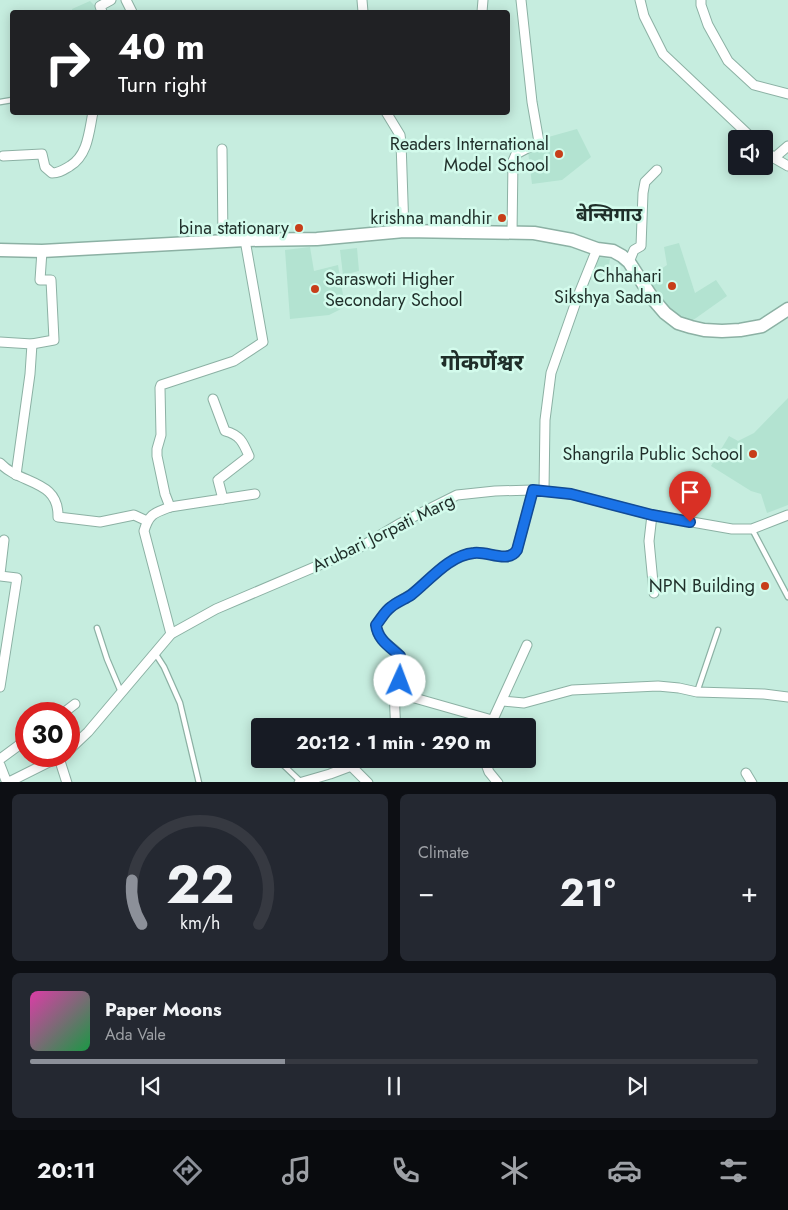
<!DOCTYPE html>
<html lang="en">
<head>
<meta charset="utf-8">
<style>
  :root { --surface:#171b24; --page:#242831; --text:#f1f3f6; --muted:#9ea1a6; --line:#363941; --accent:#8c9099 }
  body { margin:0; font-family:Jost,"Noto Sans Devanagari",sans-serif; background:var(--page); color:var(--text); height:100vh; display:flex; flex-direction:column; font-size:19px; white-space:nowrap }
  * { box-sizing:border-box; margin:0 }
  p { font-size:16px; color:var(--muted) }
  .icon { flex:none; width:28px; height:28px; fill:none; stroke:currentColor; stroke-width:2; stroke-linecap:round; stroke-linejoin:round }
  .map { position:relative; height:782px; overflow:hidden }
  .drawer { display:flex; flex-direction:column; gap:12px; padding:12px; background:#0d0f14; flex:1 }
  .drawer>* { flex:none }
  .top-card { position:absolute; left:10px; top:10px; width:500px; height:105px; border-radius:5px; box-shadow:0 2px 12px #0003; background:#202124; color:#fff; overflow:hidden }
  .buttons { position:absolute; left:728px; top:130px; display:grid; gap:10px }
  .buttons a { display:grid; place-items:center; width:45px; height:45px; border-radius:5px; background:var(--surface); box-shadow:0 2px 12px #0003; font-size:25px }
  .speed { position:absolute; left:15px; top:702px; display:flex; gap:10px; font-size:25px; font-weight:700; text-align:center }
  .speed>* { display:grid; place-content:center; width:65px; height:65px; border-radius:50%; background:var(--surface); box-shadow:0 2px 12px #0003; line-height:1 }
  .speed .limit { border:8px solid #d22; background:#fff; color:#111 }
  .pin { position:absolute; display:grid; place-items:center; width:42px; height:42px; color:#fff; margin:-51px -21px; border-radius:50% 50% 50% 0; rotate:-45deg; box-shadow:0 0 5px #0007 }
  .pin .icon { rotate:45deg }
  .me { position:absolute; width:55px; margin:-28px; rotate:2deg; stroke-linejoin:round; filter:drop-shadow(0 0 4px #0008) }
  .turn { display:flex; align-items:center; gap:18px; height:105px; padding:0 25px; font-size:22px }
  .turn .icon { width:65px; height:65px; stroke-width:2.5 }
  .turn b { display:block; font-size:35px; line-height:42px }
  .big { font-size:38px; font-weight:700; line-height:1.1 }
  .drawer .card { flex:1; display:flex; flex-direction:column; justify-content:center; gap:8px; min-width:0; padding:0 18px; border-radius:8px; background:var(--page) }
  .drawer .dial { align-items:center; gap:0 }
  .dial svg { height:130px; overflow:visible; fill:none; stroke:var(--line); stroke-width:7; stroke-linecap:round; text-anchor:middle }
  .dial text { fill:var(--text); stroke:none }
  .song { display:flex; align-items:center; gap:15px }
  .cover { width:60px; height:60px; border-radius:8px; background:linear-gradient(135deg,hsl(320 70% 55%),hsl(140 70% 35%)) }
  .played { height:5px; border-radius:2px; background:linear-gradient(90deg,var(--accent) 35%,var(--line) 35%) }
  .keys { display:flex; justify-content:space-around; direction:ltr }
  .heat { display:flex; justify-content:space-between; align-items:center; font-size:28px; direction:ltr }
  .drawer .tiles { flex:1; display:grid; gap:12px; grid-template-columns:1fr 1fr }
  .card:last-child { grid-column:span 2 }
  .trip { position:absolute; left:251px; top:718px; width:285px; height:50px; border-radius:5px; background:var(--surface); box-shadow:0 2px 12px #0003; font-weight:700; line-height:50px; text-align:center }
  .tabs { display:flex; height:80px; justify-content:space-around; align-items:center; background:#090b0e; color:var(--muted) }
  .tabs .icon { width:35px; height:35px }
  .tabs .current { color:var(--accent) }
  .tabs b { font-size:22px; color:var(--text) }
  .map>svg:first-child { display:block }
  .built { fill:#b3e3d1 }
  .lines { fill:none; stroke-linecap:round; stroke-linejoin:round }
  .service-casing { stroke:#8cb1a4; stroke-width:7 }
  .minor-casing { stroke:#8cb1a4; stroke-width:11 }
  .secondary-casing { stroke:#8cb1a4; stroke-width:15 }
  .service { stroke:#fff; stroke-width:4.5 }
  .minor { stroke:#fff; stroke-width:9 }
  .secondary { stroke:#fff; stroke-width:12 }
  .route-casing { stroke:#114b97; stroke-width:12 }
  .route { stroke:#1a73e8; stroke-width:9 }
  .poi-dot { fill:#c73e19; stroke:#d3fbec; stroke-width:2 }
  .labels { text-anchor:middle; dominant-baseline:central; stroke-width:5; stroke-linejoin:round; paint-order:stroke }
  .poi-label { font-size:18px; fill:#1f2e29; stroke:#d3fbec; text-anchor:end }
  .street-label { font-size:18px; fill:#1f2e29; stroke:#d3fbec }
  .neighbourhood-label { font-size:19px; font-weight:bold; fill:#1f2e29; stroke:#d3fbec }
  .district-label { font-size:22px; font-weight:bold; fill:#1f2e29; stroke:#d3fbec }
</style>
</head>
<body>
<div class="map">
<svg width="788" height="783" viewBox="0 0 788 783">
  <rect width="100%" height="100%" fill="#c6eddf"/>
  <!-- built -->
  <g class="built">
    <polygon points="90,1 101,12 73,12 72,9"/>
    <polygon points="577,129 591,157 562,180 532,184 527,143"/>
    <polygon points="679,243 695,293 716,280 727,296 689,323 673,317 646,279 667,265 664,247"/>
    <polygon points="310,247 314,271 338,265 345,307 329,315 290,319 285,250"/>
    <polygon points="357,248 359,271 343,275 340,250"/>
    <polygon points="598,257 610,259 607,275 595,274"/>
    <polygon points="788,398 788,505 767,513 761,494 751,491 711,466 729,436 738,441 754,433"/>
  </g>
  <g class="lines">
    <!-- service casing -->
    <g class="service-casing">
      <g id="service">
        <polyline points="0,102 12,100"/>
        <polyline points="752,529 788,597"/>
        <polyline points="97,628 107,659 121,692"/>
        <polyline points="155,653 164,667 180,703 199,783"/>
        <polyline points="697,692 718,630"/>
        <polyline points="277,759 300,781"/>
      </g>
    </g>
    <!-- minor casing -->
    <g class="minor-casing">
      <g id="minor">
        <polyline points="126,0 132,12"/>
        <polyline points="362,0 363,12"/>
        <polyline points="640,0 644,16 663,54 753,139"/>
        <polyline points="701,0 701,5 708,25 728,61 754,85 788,94"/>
        <polyline points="102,12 100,6 111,0"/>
        <polyline points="482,12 483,0"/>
        <polyline points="386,112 400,135 401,142 404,231"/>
        <polyline points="222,149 223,242"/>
        <polyline points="764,149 774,158 788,166"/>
        <path d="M 3,156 L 42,154 L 45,167 L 52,173 C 60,173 63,170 70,166 C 88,155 89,132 93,112"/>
        <polyline points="774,158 788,146"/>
        <polyline points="512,233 513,161 516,154 539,142 532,102 521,0"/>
        <polyline points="629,262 634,250 641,246 643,193 645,182 657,170"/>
        <polyline points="0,342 32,344 54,340 51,280 40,280 42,251"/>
        <path d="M 213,399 L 225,431 C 240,435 243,442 249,456 L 218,480 L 223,499"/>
        <path d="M 0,463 C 20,485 59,479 58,517 L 100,522 L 134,515 L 147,521"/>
        <polyline points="16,475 30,374 32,344"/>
        <polyline points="544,490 545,420 551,373 578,296 597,249"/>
        <polyline points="170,507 255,494"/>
        <polyline points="652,515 649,541 654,593"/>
        <polyline points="0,574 4,540"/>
        <polyline points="0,576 17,578 0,687"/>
        <path d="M 171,634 L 144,531 C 149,514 154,513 170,507 L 165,494 L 157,456 L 157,449 L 161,435 L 160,388 L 161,385 L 234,361 L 263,342 L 245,240"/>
        <polyline points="397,693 492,720"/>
        <polyline points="503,701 524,703 572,690 658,686 679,688 697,692 764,694 788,697"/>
        <polyline points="62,714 75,704"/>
        <path d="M 395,726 C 396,717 394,708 395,699 C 397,687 408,669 401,657 C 392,643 379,646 376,625 C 381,619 385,611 391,607 C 397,601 407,598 414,592 C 432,579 449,555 474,553 C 488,551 508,564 517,550 L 533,490"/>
        <polyline points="490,726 527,645"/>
        <polyline points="69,750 88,732 171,634 216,609 357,549 399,524 457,495 495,491 533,490 571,494 652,515 732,529 752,529 788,515"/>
        <polyline points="59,758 67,783"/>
        <polyline points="0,759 26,740"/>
        <polyline points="484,759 489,772 498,783"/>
        <polyline points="0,765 7,783 61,756"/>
        <polyline points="351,766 368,783"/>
        <polyline points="746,773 752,783"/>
        <polyline points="299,783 330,774 370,759 379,759"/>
      </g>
    </g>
    <!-- secondary casing -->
    <g class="secondary-casing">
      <polyline id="secondary" points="0,250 42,251 245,240 317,239 404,231 534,233 572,240 597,249 613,251 622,256 629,262 653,299 665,313 678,323 691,327 704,330 722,331 740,330 762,326 788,309"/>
    </g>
    <!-- service -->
    <use href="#service" class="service"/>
    <!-- minor -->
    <use href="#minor" class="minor"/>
    <!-- secondary -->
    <use href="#secondary" class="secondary"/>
  </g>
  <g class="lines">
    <!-- route casing -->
    <g class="route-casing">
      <path id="route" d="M 400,681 L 403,668 L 400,656 C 389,646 378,640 376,625 C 381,619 385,611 391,607 C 397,602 405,599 411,595 C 429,581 449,555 474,553 C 488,551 508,564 517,550 L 533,490 L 571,494 L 652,515 L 690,522"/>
    </g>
    <!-- route -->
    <use href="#route" class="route"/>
  </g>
  <!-- markers -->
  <g class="poi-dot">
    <circle cx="559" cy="154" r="5"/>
    <circle cx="502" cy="218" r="5"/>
    <circle cx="299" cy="228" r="5"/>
    <circle cx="672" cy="286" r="5"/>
    <circle cx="315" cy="289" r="5"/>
    <circle cx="753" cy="454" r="5"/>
    <circle cx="765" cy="586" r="5"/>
  </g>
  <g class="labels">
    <!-- poi labels -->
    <g class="poi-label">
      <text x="549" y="144">Readers International<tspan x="549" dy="21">Model School</tspan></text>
      <text x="492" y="218">krishna mandhir</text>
      <text x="289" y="228">bina stationary</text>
      <text x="662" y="276">Chhahari<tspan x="662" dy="21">Sikshya Sadan</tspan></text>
      <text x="325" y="279" text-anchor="start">Saraswoti Higher<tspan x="325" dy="21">Secondary School</tspan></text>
      <text x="743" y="454">Shangrila Public School</text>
      <text x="755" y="586">NPN Building</text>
    </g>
    <!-- street labels -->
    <g class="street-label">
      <text transform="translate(383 533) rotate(-26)">Arubari Jorpati Marg</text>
    </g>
    <!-- neighbourhood labels -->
    <g class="neighbourhood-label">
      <text x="609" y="214">बेन्सिगाउ</text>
    </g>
    <!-- district labels -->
    <g class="district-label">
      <text x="482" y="362">गोकर्णेश्वर</text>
    </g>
  </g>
</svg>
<div class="buttons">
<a><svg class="icon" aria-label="sound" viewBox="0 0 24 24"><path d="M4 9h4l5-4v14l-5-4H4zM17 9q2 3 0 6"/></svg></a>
</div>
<div class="speed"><div class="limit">30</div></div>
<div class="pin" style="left:690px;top:522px;background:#d93025"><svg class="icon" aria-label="arrive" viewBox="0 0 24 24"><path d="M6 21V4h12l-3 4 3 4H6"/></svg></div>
<svg class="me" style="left:400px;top:681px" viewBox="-20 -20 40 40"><circle r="19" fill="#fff"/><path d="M0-13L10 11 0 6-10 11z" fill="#1a73e8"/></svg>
<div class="trip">20:12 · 1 min · 290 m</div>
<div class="top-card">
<div class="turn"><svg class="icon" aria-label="right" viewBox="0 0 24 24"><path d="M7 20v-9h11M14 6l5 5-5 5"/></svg><div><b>40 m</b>Turn right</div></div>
</div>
</div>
<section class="drawer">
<div class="tiles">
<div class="card dial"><svg viewBox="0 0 100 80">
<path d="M14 69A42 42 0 1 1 86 69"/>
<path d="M14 69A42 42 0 0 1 8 42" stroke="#8c9099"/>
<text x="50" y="56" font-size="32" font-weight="700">22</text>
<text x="50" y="72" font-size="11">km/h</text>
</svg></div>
<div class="card"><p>Climate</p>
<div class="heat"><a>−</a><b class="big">21°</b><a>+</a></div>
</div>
<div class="card">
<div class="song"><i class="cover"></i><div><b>Paper Moons</b><p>Ada Vale</p></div></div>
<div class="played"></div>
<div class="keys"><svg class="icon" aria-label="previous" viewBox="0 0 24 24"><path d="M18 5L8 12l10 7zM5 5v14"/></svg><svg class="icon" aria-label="pause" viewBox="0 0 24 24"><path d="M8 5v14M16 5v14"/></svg><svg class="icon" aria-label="next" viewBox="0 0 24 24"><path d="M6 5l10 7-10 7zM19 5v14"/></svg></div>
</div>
</div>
</section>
<nav class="tabs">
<b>20:11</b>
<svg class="icon current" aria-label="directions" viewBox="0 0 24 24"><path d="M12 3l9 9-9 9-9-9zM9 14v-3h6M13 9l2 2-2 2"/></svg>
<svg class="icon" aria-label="music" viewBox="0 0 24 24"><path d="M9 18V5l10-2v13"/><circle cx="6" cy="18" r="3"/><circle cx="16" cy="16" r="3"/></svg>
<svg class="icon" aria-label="phone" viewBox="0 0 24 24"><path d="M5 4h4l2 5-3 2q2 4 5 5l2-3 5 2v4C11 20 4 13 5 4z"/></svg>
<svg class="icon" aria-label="climate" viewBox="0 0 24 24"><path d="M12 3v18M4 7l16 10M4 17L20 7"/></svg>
<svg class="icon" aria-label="car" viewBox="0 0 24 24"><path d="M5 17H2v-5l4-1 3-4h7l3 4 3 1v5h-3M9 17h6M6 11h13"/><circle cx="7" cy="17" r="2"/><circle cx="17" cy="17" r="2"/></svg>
<svg class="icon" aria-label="filters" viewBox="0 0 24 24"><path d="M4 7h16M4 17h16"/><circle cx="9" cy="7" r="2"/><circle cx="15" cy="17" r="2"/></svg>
</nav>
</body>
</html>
